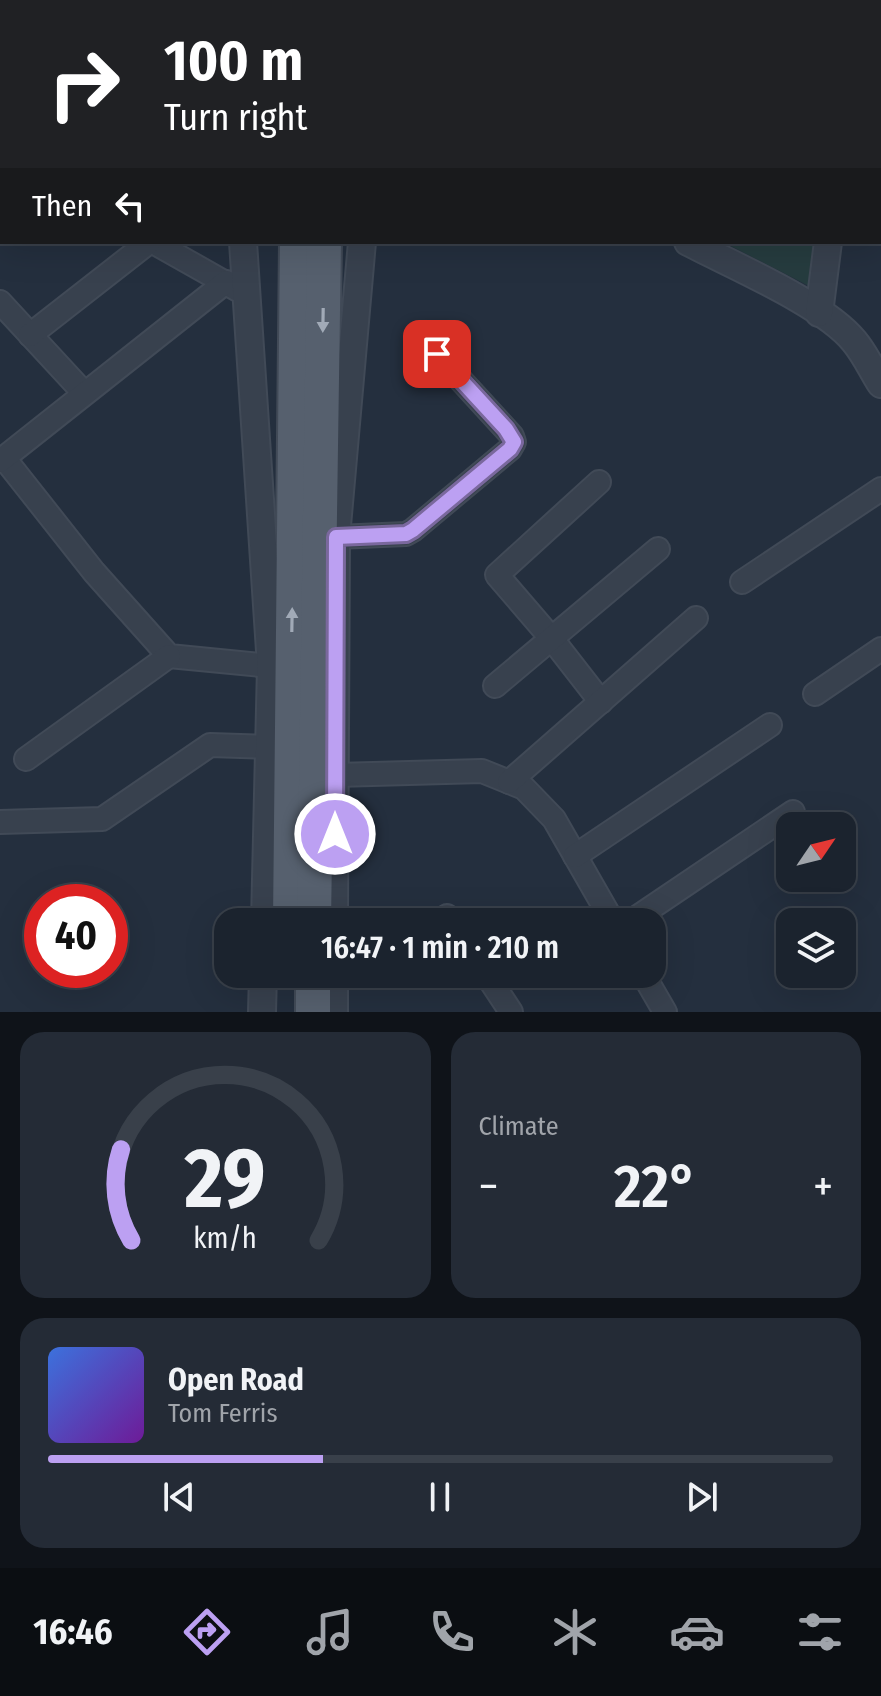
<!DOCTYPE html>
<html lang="en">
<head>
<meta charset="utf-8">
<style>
  :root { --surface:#1b232e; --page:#242b36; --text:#f1f3f6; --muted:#a0a4aa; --line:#39404a; --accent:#bca0f2 }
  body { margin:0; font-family:"Fira Sans Condensed",sans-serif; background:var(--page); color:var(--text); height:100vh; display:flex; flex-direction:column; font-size:30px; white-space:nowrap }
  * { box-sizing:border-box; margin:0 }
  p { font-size:26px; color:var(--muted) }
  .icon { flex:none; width:44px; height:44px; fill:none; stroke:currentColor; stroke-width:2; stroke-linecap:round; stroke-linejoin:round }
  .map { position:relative; height:1012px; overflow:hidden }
  .panel { display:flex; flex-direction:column; gap:20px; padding:20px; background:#0f1319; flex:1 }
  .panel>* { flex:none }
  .hud { position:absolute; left:0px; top:0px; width:882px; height:244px; box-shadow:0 8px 32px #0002,0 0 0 2px var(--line); background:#202124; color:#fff; overflow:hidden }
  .needle { width:52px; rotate:55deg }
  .controls { position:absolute; left:776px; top:812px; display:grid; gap:16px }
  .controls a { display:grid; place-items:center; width:80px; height:80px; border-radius:16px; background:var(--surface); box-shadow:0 8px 32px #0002,0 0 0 2px var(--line); font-size:40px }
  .speed { position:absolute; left:24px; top:884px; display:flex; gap:16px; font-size:40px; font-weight:700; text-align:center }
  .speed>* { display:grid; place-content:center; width:104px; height:104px; border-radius:50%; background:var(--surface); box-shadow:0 8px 32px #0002,0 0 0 2px var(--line); line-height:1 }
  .speed .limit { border:12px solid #d22; background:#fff; color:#111 }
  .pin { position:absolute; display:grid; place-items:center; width:68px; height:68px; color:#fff; margin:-34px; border-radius:16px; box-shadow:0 4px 12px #0006 }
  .me { position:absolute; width:88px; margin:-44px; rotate:0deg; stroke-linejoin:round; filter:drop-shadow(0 0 6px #0008) }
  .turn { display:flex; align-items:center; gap:28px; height:168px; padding:0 32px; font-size:36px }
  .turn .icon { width:104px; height:104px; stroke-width:2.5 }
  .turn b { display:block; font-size:56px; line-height:68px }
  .then { display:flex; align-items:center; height:76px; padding:0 32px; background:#0003; gap:16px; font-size:30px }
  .big { font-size:60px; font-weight:600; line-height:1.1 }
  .panel .tile { flex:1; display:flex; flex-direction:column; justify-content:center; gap:12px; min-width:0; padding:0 28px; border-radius:24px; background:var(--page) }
  .panel .dial { align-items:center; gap:0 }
  .dial svg { height:208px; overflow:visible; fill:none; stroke:var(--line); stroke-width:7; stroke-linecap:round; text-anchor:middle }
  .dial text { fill:var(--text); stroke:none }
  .song { display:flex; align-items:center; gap:24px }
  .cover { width:96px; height:96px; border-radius:12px; background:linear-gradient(135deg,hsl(220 70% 55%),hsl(280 70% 35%)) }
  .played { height:8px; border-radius:4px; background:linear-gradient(90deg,var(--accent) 35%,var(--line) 35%) }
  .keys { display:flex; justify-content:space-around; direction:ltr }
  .heat { display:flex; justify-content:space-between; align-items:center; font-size:44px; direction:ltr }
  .panel .tiles { flex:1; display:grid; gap:20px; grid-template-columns:1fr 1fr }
  .tile:last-child { grid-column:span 2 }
  .trip { position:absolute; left:214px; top:908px; width:452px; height:80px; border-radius:24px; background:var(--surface); box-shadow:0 8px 32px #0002,0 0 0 2px var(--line); font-weight:600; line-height:80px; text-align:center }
  .menu { display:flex; height:128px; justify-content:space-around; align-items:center; background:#0b0e12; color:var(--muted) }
  .menu .icon { width:56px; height:56px }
  .menu .selected { color:var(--accent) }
  .menu b { font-size:36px; color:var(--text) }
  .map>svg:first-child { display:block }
  .green { fill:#263c3f }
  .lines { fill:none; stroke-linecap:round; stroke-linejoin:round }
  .minor-casing { stroke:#414a57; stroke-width:26 }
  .tertiary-casing { stroke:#414a57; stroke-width:30 }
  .primary-casing { stroke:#414a57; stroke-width:38 }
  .minor { stroke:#38414e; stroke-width:22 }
  .tertiary { stroke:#38414e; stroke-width:26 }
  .primary { stroke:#56606e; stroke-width:34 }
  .oneway { fill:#a1aab7 }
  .route-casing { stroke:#7a689d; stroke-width:20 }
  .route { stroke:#bca0f2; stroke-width:14 }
</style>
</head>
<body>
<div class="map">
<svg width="881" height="1012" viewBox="0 0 881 1012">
  <rect width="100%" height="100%" fill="#242f3e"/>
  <!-- green -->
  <polygon class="green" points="723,242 816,242 811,287"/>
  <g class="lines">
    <!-- minor casing -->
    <g class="minor-casing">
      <g id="minor">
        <polyline points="0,74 2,72"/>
        <polyline points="0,168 2,167"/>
        <polyline points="153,242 238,290"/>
        <polyline points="0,302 84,393"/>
        <polyline points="30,335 149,242"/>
        <polyline points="4,458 94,572 169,656 271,666"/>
        <polyline points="0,461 226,282"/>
        <polyline points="599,482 497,575 552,639 601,702"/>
        <polyline points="336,537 406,534 413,530 510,449 514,442 512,436 437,354"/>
        <polyline points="742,582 881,489"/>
        <polyline points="495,686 658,549"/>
        <polyline points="815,694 881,649"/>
        <polyline points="26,759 169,656"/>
        <polyline points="336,775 482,771 524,788 554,819 613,922"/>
        <polyline points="509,782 696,618"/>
        <polyline points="0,822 102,819 210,745 270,747"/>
        <polyline points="575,856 770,725"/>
        <polyline points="447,916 451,922"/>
        <polyline points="630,922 793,812"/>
        <polyline points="486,974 511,1012"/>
        <polyline points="643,974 665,1012"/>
      </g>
    </g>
    <!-- tertiary casing -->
    <g class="tertiary-casing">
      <g id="tertiary">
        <polyline points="261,0 268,2"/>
        <polyline points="240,2 240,0"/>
        <polyline points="377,2 377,0"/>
        <polyline points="556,2 568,0"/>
        <polyline points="860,2 860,0"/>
        <polyline points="243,242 271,666 265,922"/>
        <path d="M 688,242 C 732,265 824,304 854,341 C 865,354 872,370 881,384"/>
        <polyline points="819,313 828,242"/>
        <polyline points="334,922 336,537 362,242"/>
        <polyline points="262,1012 263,974"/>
        <polyline points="334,1012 334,974"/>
      </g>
    </g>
    <!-- primary casing -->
    <g class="primary-casing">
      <g id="primary">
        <polyline points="306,2 306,0"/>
        <polyline points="332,2 333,0"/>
        <polyline points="290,922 297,242"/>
        <polyline points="314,922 324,242"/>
        <polyline points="313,1012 313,974"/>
      </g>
    </g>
    <!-- minor -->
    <use href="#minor" class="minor"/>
    <!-- tertiary -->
    <use href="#tertiary" class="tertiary"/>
    <!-- primary -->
    <use href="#primary" class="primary"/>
  </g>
  <!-- one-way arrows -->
  <defs><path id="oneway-solid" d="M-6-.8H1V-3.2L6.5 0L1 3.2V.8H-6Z" transform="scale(2)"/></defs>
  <g class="oneway">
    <use href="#oneway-solid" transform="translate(323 320) rotate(91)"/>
    <use href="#oneway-solid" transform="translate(292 620) rotate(-89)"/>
  </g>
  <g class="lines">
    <!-- route casing -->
    <g class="route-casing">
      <polyline id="route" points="335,834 336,537 406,534 413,530 510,449 514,442 506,429 437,354"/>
    </g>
    <!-- route -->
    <use href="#route" class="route"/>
  </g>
</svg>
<div class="controls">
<a><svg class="needle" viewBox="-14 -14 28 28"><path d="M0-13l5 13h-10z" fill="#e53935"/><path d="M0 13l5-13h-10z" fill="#a0a4aa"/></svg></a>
<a><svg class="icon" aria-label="layers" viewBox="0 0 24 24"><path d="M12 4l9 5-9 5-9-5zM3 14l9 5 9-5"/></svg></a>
</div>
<div class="speed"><div class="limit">40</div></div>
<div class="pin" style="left:437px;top:354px;background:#d93025"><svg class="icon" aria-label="arrive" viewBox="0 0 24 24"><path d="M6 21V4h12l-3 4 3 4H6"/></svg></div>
<svg class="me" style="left:335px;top:834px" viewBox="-20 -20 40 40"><circle r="17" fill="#bca0f2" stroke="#fff" stroke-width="3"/><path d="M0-11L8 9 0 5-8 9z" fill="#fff"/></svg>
<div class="trip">16:47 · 1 min · 210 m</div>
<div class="hud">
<div class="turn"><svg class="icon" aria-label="right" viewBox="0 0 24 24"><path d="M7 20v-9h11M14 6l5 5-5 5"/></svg><div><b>100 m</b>Turn right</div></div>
<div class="then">Then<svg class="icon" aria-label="left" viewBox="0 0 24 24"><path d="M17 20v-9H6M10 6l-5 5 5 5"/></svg></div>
</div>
</div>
<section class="panel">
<div class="tiles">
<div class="tile dial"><svg viewBox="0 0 100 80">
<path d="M14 69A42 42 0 1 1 86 69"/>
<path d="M14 69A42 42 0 0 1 10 34" stroke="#bca0f2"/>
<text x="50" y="56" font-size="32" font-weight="700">29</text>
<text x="50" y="72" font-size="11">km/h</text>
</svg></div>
<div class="tile"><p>Climate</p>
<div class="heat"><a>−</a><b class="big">22°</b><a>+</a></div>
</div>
<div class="tile">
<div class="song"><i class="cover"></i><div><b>Open Road</b><p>Tom Ferris</p></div></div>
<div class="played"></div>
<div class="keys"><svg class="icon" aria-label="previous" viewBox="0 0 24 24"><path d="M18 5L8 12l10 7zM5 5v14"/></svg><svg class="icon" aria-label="pause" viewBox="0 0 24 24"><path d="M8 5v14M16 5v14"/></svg><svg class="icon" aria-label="next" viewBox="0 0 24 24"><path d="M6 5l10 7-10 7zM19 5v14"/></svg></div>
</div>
</div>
</section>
<nav class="menu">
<b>16:46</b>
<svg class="icon selected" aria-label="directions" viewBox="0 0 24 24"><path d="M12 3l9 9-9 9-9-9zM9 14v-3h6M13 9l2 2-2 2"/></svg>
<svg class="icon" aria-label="music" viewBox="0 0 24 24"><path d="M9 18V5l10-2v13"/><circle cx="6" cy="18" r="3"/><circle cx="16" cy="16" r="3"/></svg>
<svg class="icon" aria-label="phone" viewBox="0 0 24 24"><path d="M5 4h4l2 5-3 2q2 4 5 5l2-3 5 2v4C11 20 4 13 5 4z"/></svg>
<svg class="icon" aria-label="climate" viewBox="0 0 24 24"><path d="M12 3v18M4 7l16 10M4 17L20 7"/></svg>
<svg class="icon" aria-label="car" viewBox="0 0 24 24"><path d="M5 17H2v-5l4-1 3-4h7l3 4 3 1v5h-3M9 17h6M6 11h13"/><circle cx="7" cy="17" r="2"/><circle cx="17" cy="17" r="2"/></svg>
<svg class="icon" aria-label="filters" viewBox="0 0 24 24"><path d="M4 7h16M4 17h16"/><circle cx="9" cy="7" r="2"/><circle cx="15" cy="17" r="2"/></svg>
</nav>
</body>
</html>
